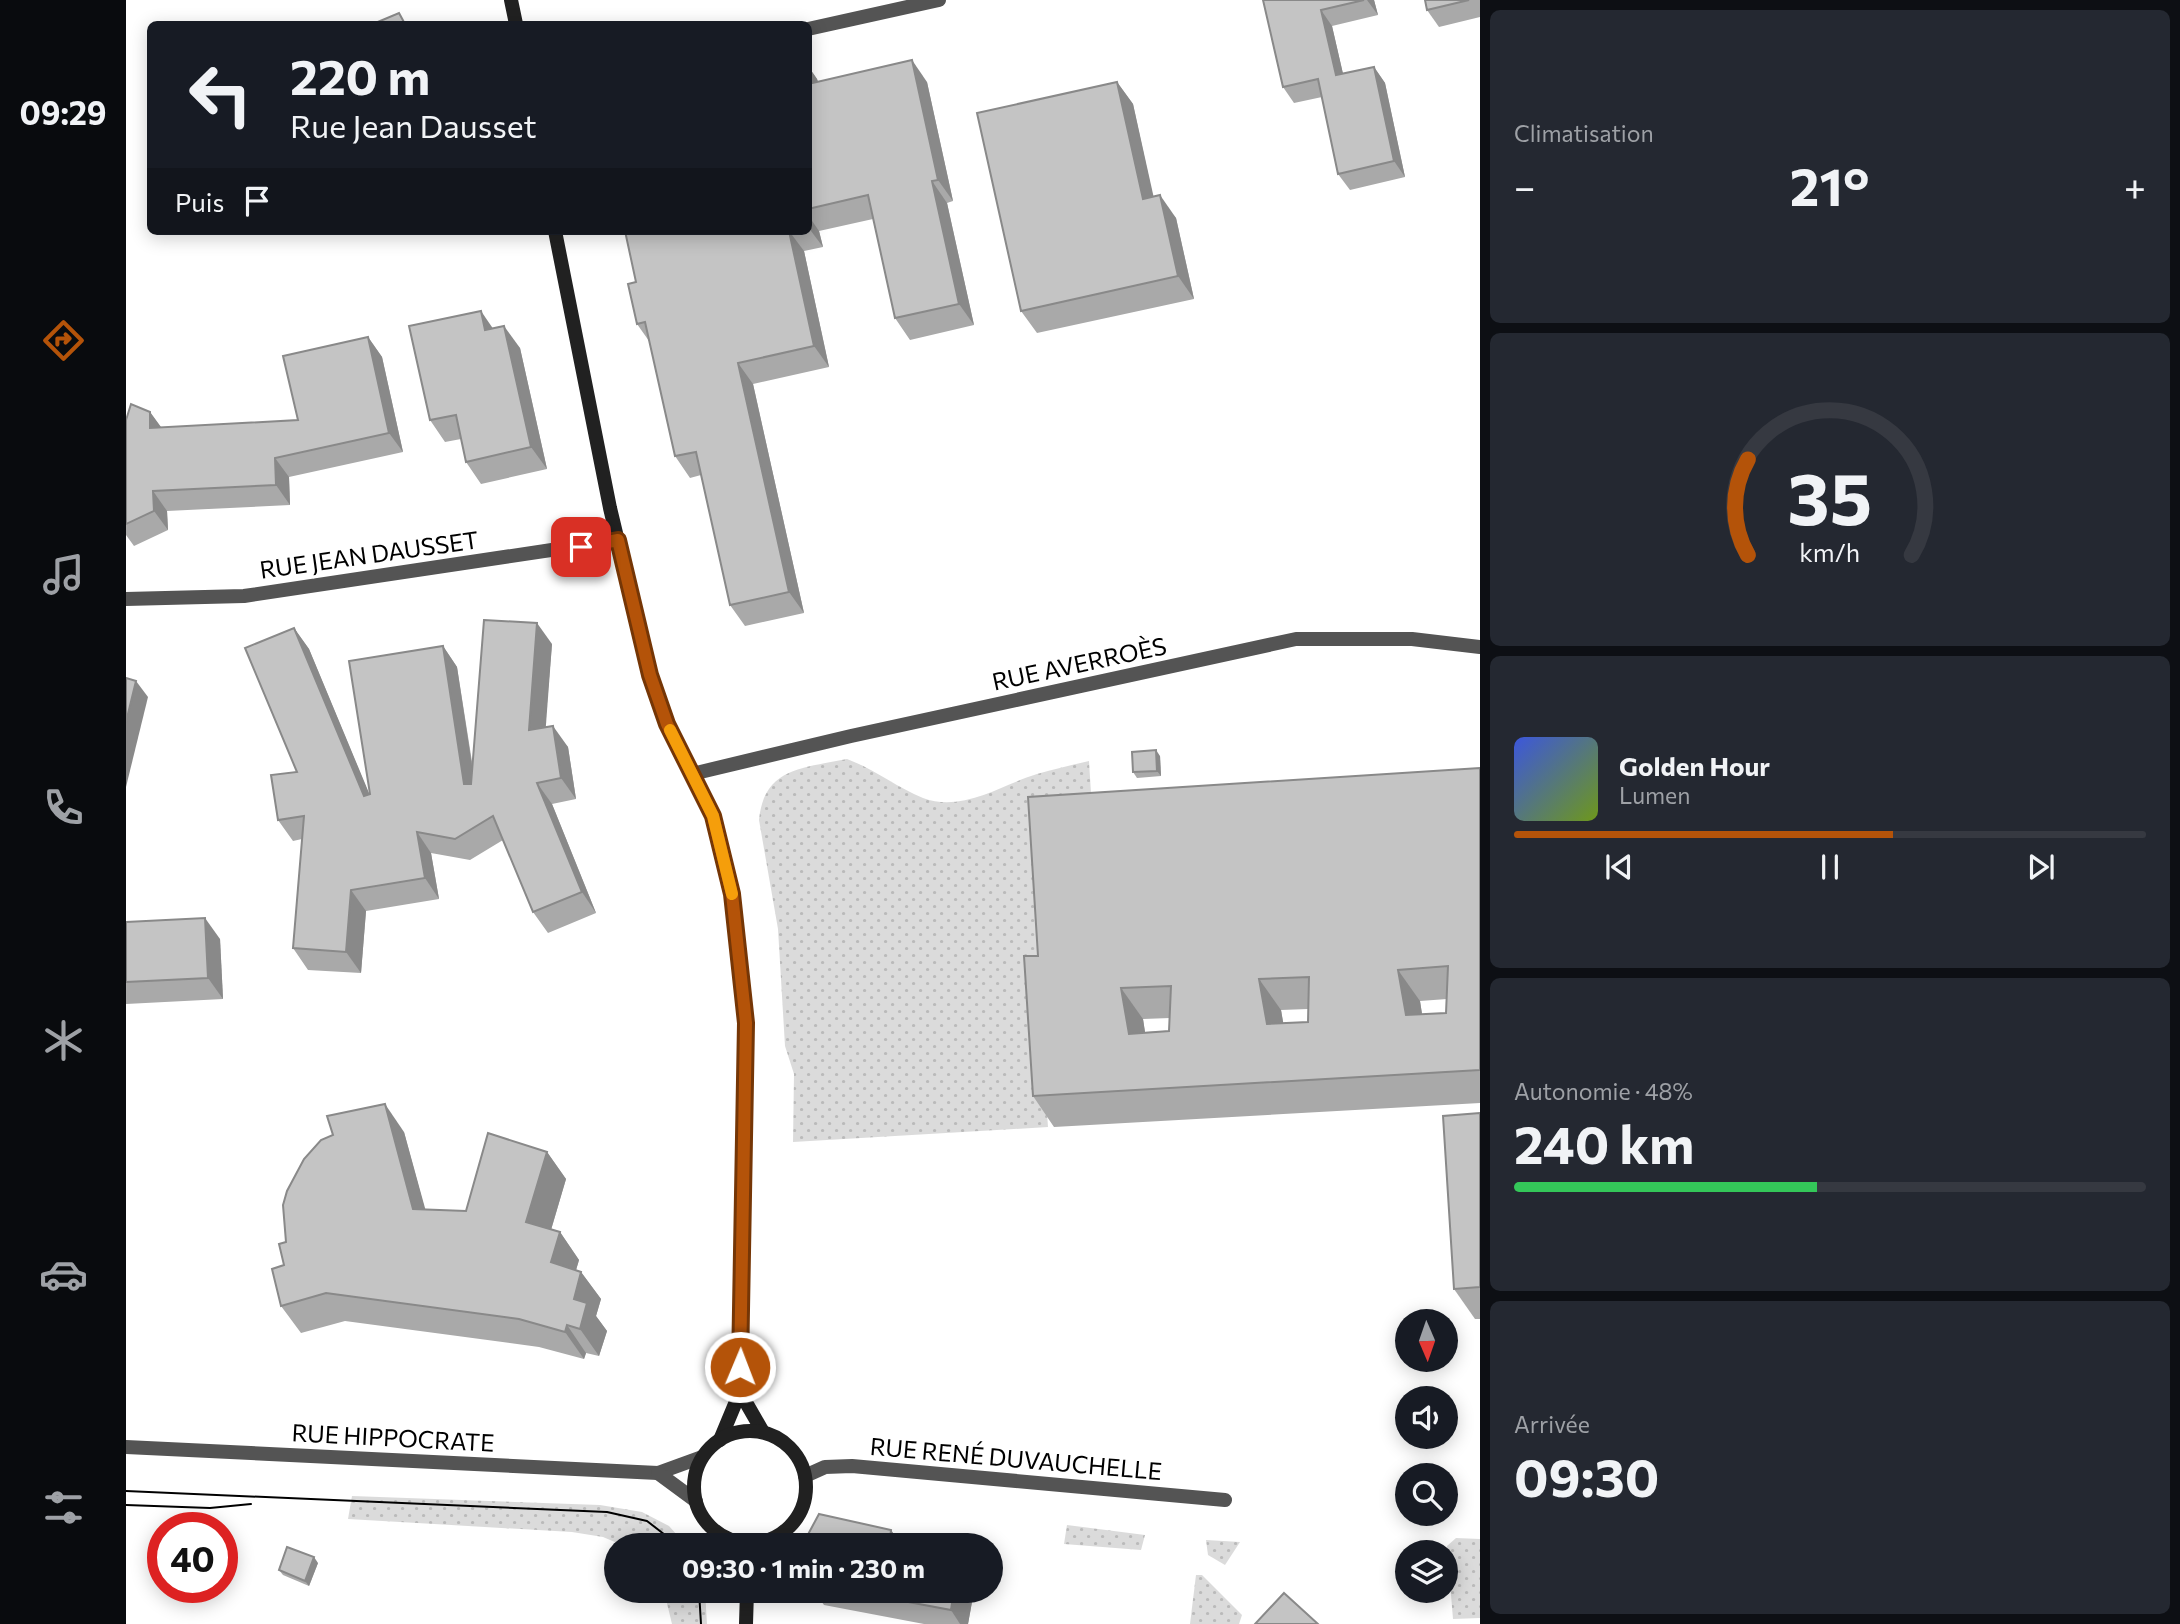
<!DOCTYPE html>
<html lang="fr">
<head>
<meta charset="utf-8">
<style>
  :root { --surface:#171b24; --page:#242831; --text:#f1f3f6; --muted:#9ea1a6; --line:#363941; --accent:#b45309 }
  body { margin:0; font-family:Commissioner,sans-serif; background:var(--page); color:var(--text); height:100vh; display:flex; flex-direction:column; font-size:26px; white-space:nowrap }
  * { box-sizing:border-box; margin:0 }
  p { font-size:23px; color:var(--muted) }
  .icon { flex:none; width:38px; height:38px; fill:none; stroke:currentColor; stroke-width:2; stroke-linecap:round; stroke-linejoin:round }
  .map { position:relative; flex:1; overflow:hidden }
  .details { display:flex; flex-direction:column; gap:10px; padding:10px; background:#0d0f14; width:700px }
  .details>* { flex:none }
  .top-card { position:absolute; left:21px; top:21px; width:665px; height:214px; border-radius:10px; box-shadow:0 4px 18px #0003; background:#171b24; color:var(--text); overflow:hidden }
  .needle { width:46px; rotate:178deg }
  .controls { position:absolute; left:1269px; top:1309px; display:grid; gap:14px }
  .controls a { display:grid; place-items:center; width:63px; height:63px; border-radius:50%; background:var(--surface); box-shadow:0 4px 18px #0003; font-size:35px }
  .speed { position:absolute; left:21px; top:1512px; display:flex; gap:14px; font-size:35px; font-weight:700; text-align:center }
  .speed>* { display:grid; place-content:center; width:91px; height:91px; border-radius:50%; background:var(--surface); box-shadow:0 4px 18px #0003; line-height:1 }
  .speed .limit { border:10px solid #d22; background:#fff; color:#111 }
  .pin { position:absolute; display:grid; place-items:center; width:60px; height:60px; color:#fff; margin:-30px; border-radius:14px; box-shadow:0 4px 10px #0006 }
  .me { position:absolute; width:77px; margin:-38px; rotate:1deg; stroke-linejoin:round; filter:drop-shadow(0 0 5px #0008) }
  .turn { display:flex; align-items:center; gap:24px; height:147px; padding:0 28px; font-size:32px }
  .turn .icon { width:91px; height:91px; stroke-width:2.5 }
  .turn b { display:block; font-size:49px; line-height:60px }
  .then { display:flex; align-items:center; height:66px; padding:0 28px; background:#0003; gap:14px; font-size:26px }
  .big { font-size:52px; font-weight:700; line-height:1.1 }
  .details .widget { flex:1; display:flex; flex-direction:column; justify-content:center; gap:10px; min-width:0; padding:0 24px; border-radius:10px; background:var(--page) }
  .details .dial { align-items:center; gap:0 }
  .dial svg { height:182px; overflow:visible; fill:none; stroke:var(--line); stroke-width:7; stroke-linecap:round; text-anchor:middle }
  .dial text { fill:var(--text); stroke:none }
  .song { display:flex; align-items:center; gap:21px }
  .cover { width:84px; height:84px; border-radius:10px; background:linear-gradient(135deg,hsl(230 70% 55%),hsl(80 70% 35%)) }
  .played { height:7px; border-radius:4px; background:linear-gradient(90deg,var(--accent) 60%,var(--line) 60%) }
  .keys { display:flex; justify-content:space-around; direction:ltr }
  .heat { display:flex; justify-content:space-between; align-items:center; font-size:38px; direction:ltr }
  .charge { height:10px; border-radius:5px; background:linear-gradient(90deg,#34c759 48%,var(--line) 0) }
  .trip { position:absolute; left:478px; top:1533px; width:399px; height:70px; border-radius:35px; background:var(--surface); box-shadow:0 4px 18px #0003; font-weight:700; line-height:70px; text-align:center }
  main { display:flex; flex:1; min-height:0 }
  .dock { display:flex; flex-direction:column; width:126px; justify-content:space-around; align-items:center; background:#090b0e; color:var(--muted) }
  .dock .icon { width:49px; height:49px }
  .dock .on { color:var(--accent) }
  .dock b { font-size:32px; color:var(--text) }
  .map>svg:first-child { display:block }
  .grass { fill:url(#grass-dots) }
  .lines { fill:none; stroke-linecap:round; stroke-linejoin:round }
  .street { stroke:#545454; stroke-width:14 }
  .secondary { stroke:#212121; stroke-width:14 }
  .tram { stroke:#000; stroke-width:2 }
  .wall { fill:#a9a9a9; fill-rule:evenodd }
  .shaded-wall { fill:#898989 }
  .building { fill:#c4c4c4; stroke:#898989; stroke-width:2; fill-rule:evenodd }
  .route-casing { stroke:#753606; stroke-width:18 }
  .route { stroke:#b45309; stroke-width:12 }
  .slow { stroke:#f59e0b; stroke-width:12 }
  .labels { text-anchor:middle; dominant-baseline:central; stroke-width:6; stroke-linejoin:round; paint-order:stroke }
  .street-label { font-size:24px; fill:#000; stroke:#fff }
</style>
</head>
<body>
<main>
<nav class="dock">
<b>09:29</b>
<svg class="icon on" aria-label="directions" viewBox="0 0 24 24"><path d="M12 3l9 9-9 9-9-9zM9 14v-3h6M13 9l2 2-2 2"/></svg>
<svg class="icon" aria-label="music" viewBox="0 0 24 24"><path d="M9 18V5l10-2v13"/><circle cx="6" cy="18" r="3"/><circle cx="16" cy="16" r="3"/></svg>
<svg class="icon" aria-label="phone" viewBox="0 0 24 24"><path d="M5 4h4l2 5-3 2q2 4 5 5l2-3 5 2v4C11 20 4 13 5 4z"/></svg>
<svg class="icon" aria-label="climate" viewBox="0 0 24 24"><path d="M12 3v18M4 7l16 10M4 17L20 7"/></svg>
<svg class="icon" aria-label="car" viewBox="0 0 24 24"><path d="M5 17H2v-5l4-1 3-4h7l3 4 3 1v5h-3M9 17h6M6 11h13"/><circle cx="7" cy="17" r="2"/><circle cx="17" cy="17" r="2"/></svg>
<svg class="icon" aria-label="filters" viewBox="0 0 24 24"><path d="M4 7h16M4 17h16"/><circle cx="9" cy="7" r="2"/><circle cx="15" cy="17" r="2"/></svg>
</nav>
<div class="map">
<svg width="1354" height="1624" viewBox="0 0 1354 1624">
  <defs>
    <pattern id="grass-dots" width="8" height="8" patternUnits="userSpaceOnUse" patternTransform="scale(1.75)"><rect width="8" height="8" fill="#dbdbdb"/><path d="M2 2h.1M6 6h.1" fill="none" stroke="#bababa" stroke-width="1.8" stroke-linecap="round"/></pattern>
  </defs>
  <rect width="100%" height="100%" fill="#fff"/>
  <!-- grass -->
  <g class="grass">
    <path d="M 721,759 C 748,769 770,787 797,798 C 836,813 875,785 911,774 C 928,769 946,765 963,761 L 967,826 L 912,983 L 922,1127 L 667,1142 L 668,1074 L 659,1046 L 652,929 L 633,820 C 638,767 678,768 721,759 Z"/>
    <polygon points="226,1496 474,1505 516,1512 543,1526 560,1545 496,1545 477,1537 446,1532 222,1519"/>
    <polygon points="941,1525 1019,1535 1015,1550 938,1544"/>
    <polygon points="1330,1538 1354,1539 1354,1618 1327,1619 1321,1546"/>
    <polygon points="1080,1540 1114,1542 1099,1565 1082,1555"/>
    <polygon points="1070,1575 1076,1575 1116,1615 1113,1624 1064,1624"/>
    <polygon points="538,1591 579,1591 581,1624 546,1624"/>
  </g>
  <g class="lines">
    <!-- street -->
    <g class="street">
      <polyline points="682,29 813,0"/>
      <polyline points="0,599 118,596 492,540"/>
      <polyline points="566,774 725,736 1170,639 1286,639 1354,647"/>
      <polyline points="0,1447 532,1473 576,1457"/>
      <polyline points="532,1473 570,1501"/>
      <polyline points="679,1476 699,1467 726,1466 1099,1500"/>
    </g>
    <!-- secondary -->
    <g class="secondary">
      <polyline points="385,0 390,24"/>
      <polyline points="429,231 484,508 524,675 541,724 587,816 606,894 620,1023 614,1392 594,1440"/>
      <polyline points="614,1392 637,1432"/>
      <circle cx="624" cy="1487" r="56"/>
      <polyline points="620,1624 621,1591"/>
    </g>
    <!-- tram -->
    <g class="tram">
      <polyline points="0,1491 481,1512 521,1521 552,1545"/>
      <polyline points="0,1505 84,1508 125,1504"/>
      <polyline points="573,1591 575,1624"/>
    </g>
  </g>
  <!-- wall -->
  <g class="wall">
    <polygon points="1137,0 1248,0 1252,15 1206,26 1217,74 1248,67 1259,83 1279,177 1224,190 1212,174 1196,97 1168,103 1157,87"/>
    <polygon points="1299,0 1354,0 1354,17 1313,27 1301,10"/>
    <polygon points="682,66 691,79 692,81 801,82 827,201 821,203 848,325 784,340 769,318 747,219 693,231 697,247 678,251 703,367 627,384 678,613 619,626 604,605 575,475 564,478 549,456 523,341 511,324 510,282 499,231 682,231"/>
    <polygon points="991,82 1007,104 1027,197 1050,218 1068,299 911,333 895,311"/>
    <polygon points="367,328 394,348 421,469 355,484 340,462 335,439 319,442 304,420"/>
    <polygon points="242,337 256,357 277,452 163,477 164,505 41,511 42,530 8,546 0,535 0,524 24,412 35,428 172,420"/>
    <polygon points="168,628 183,649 243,794 317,646 331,667 347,768 426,644 419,727 442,747 450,799 426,804 470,913 422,933 407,912 377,840 344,860 305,853 313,899 240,911 235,973 182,970 167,948 176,839 167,841 152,820 171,772"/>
    <polygon points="1034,756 1035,776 1011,778 1007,772"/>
    <path d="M 1354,768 L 1354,1103 L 928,1127 L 907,1096 L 912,956 ZM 1321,999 L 1320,1013 L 1296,1014 L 1294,1001 ZM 1182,1009 L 1182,1022 L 1157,1023 L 1155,1010 ZM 1044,1018 L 1043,1031 L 1019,1032 L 1017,1019 Z"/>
    <polygon points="0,922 94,939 97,999 0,1004"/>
    <polygon points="1354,1113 1354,1319 1349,1319 1328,1289"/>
    <polygon points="278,1132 299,1210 340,1211 421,1152 440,1179 425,1230 434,1232 453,1260 450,1270 455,1272 475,1299 470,1316 481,1331 473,1356 460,1353 458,1359 413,1347 219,1321 175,1333 155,1306 160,1242"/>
    <polygon points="765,1530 771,1539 832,1545 682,1545 679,1540"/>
    <polygon points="192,1563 183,1586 157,1575 153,1570"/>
    <polygon points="688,1591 848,1591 842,1624 798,1624 698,1605"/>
  </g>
  <!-- shaded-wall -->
  <g class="shaded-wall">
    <polygon points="1241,0 1248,0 1252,15"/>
    <polygon points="1195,10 1206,26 1221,91 1210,75"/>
    <polygon points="786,60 801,82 827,201 812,180"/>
    <polygon points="682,66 691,79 697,105 682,84"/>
    <polygon points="1248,67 1259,83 1279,177 1268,161"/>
    <polygon points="991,82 1007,104 1033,221 1017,199"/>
    <polygon points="806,181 821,203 848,325 833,304"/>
    <polygon points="1034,195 1050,218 1068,299 1052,276"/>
    <polygon points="682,215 693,231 697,247 682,227"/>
    <polygon points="663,231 678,251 703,367 688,346"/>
    <polygon points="355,311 370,333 359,330"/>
    <polygon points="378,326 394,348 421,469 405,447"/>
    <polygon points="242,337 256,357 277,452 263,433"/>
    <polygon points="612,363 627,384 678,613 663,592"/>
    <polygon points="24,412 38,431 24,428"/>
    <polygon points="149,458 163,477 164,505 150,485"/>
    <polygon points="27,491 41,511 42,530 28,511"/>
    <polygon points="411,623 426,644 418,751 403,730"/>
    <polygon points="168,628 183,649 253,817 238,796"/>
    <polygon points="317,646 331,667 352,805 338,784"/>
    <polygon points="10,681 22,697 0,787 0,722"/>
    <polygon points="427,726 442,747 450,799 435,778"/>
    <polygon points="1030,750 1034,756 1035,776 1031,771"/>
    <polygon points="411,783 426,804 470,913 456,892"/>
    <polygon points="291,832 305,853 313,899 299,878"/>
    <polygon points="225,890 240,911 235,973 220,952"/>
    <polygon points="79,918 94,939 97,999 82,978"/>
    <polygon points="1272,970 1294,1001 1301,1046 1280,1015"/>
    <polygon points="1133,979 1155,1010 1163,1055 1141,1024"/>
    <polygon points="995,988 1017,1019 1024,1065 1003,1034"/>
    <polygon points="259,1104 278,1132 307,1237 287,1209"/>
    <polygon points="421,1152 440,1179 419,1250 400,1222"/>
    <polygon points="434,1232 453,1260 444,1290 425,1262"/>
    <polygon points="455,1272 475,1299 470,1316 481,1331 473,1356 454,1329 448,1299"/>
    <polygon points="441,1325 460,1353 458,1359 439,1332"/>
    <polygon points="765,1530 775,1545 764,1539"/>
    <polygon points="188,1557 192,1563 183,1586 179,1581"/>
    <polygon points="828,1591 848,1591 842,1624 834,1624 825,1610"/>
  </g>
  <!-- building -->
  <g class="building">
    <polygon points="1137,0 1238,0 1195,10 1210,75 1248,67 1268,161 1212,174 1192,79 1157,87"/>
    <polygon points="1299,0 1343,0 1301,10"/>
    <polygon points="273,13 279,24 247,24"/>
    <polygon points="786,60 812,180 806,181 833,304 769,318 742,195 682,209 682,84"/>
    <polygon points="991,82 1017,199 1034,195 1052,276 895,311 851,113"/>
    <polygon points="499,231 663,231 688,346 612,363 663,592 604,605 570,452 549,456 519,322 511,324 502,284 510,282"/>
    <polygon points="355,311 359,330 378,326 405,447 340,462 330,415 304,420 283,326"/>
    <polygon points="242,337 263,433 149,458 150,485 27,491 28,511 0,524 0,420 5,404 24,412 24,428 172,420 157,356"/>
    <polygon points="358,620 411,623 403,730 427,726 435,778 411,783 456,892 407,912 367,816 329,839 291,832 299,878 225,890 220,952 167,948 178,816 152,820 145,775 171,772 119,648 168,628 238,796 244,794 223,661 317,646 338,784 345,784"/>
    <polygon points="0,678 10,681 0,722"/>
    <polygon points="1030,750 1031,771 1007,772 1006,752"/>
    <path d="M 1354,768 L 1354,1070 L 907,1096 L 898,956 L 912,956 L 902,797 ZM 1322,966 L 1320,1013 L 1280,1015 L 1272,970 ZM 1183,977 L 1182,1022 L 1141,1024 L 1133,979 ZM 1045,986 L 1043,1031 L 1003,1034 L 995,988 Z"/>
    <polygon points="79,918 82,978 0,982 0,922"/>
    <polygon points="259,1104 287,1209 340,1211 362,1133 421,1152 400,1222 434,1232 425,1262 455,1272 448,1299 461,1303 454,1329 441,1325 439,1332 393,1319 200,1293 155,1306 146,1269 158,1265 153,1244 160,1242 157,1205 161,1191 178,1159 195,1140 207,1135 201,1116"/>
    <polygon points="1354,1113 1354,1287 1328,1289 1317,1116"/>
    <polygon points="693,1514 765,1530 764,1539 832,1545 689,1545 690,1542 679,1540"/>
    <polygon points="161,1547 188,1557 179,1581 153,1570"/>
    <polygon points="724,1591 828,1591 825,1610"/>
    <polygon points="1158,1593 1192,1624 1129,1624"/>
  </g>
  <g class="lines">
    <!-- route casing -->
    <g class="route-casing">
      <polyline id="route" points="455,547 492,540 524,675 541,724 587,816 606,894 620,1023 614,1367"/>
    </g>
    <!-- route -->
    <use href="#route" class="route"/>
    <!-- slow -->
    <polyline class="slow" points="544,730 587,816 606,894"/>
  </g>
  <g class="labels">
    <!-- street labels -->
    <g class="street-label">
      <text transform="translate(243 554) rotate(-8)">RUE JEAN DAUSSET</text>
      <text transform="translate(953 663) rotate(-12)">RUE AVERROÈS</text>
      <text transform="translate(267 1437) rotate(3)">RUE HIPPOCRATE</text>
      <text transform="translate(890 1458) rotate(5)">RUE RENÉ DUVAUCHELLE</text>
    </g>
  </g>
</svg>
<div class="controls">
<a><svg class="needle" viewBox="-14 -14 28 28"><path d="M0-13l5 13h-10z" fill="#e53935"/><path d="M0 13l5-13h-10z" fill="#9ea1a6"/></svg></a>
<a><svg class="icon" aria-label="sound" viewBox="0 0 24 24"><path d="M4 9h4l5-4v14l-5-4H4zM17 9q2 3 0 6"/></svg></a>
<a><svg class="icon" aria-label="search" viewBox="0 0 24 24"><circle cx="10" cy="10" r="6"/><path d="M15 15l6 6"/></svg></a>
<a><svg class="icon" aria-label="layers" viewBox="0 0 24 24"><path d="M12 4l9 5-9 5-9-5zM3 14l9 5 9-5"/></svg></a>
</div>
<div class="speed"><div class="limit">40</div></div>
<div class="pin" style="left:455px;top:547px;background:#d93025"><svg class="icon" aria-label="arrive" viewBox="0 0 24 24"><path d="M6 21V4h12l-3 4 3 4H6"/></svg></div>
<svg class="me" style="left:614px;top:1367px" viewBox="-20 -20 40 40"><circle r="17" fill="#b45309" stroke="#fff" stroke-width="3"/><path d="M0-11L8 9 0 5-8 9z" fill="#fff"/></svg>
<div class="trip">09:30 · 1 min · 230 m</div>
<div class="top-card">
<div class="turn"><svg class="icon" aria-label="left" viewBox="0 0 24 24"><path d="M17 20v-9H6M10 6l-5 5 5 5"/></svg><div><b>220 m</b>Rue Jean Dausset</div></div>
<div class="then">Puis<svg class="icon" aria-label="arrive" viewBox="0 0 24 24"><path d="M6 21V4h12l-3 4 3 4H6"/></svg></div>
</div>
</div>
<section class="details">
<div class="widget"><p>Climatisation</p>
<div class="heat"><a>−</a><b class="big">21°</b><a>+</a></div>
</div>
<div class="widget dial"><svg viewBox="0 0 100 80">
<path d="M14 69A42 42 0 1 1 86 69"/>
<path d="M14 69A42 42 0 0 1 14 27" stroke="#b45309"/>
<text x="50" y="56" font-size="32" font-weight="700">35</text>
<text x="50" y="72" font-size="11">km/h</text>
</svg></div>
<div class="widget">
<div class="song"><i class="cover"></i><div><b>Golden Hour</b><p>Lumen</p></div></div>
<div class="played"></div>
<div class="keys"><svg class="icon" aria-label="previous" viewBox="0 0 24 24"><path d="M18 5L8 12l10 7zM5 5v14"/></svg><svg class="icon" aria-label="pause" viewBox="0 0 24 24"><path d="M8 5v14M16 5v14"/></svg><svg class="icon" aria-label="next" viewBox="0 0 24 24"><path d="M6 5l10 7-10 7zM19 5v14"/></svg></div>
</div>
<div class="widget"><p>Autonomie · 48%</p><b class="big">240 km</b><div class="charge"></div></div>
<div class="widget"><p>Arrivée</p><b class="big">09:30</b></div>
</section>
</main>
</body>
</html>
